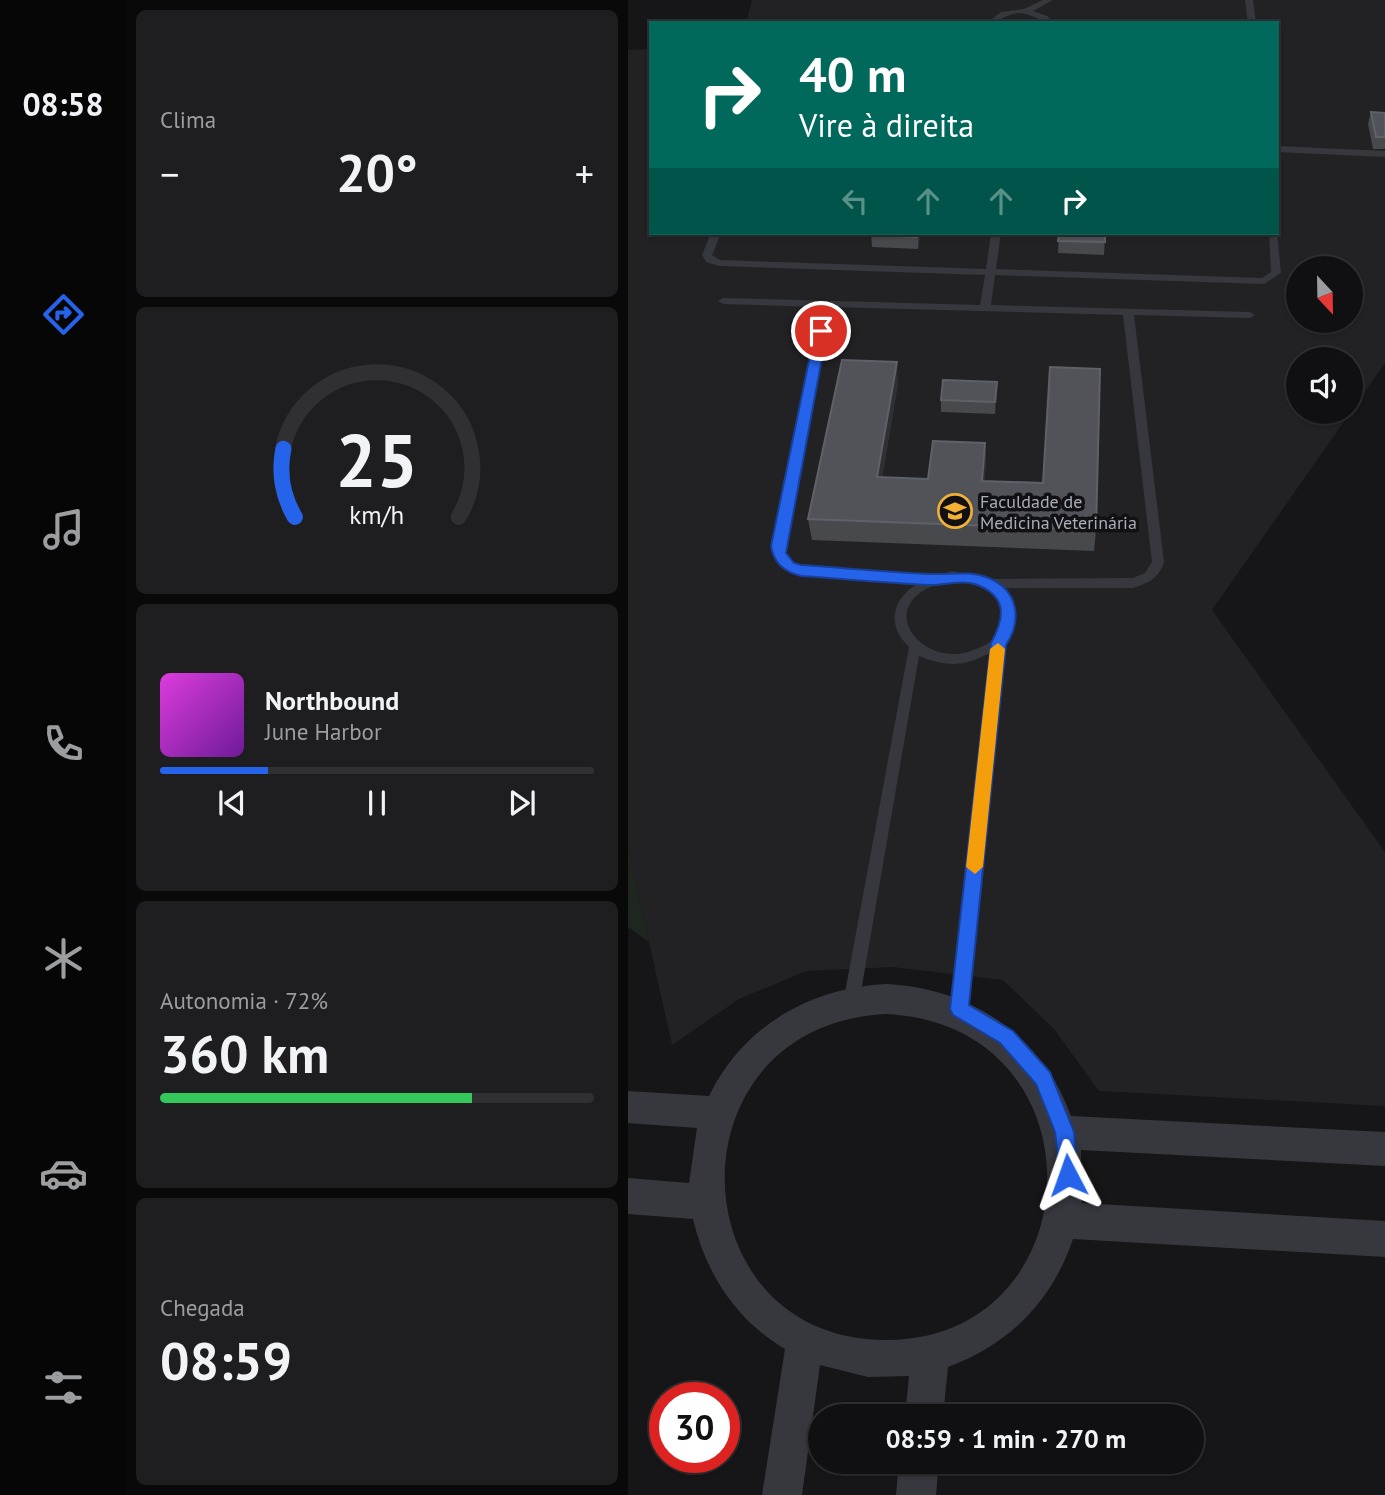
<!DOCTYPE html>
<html lang="pt">
<head>
<meta charset="utf-8">
<style>
  :root { --surface:#101012; --page:#1e1e20; --text:#f1f3f6; --muted:#9c9d9f; --line:#303032; --accent:#2563eb }
  body { margin:0; font-family:"PT Sans",sans-serif; background:var(--page); color:var(--text); height:100vh; display:flex; flex-direction:column; font-size:26px; white-space:nowrap }
  * { box-sizing:border-box; margin:0 }
  p { font-size:23px; color:var(--muted) }
  .icon { flex:none; width:38px; height:38px; fill:none; stroke:currentColor; stroke-width:2; stroke-linecap:round; stroke-linejoin:round }
  .map { position:relative; flex:1; overflow:hidden }
  .sheet { display:flex; flex-direction:column; gap:10px; padding:10px; background:#09090a; width:502px }
  .sheet>* { flex:none }
  .banner { position:absolute; left:21px; top:21px; width:630px; height:214px; border-radius:0px; box-shadow:0 2px 5px #0004,0 0 0 2px var(--line); background:#00695c; color:#fff; overflow:hidden }
  .needle { width:46px; rotate:158deg }
  .tools { position:absolute; left:658px; top:256px; display:grid; gap:14px }
  .tools a { display:grid; place-items:center; width:77px; height:77px; border-radius:50%; background:var(--surface); box-shadow:0 2px 5px #0004,0 0 0 2px var(--line); font-size:35px }
  .speed { position:absolute; left:21px; top:1382px; display:flex; gap:14px; font-size:35px; font-weight:700; text-align:center }
  .speed>* { display:grid; place-content:center; width:91px; height:91px; border-radius:50%; background:var(--surface); box-shadow:0 2px 5px #0004,0 0 0 2px var(--line); line-height:1 }
  .speed .limit { border:10px solid #d22; background:#fff; color:#111 }
  .pin { position:absolute; display:grid; place-items:center; width:60px; height:60px; color:#fff; margin:-30px; border:4px solid #fff; border-radius:50%; box-shadow:0 2px 7px #0007 }
  .me { position:absolute; width:77px; margin:-38px; rotate:356deg; stroke-linejoin:round; filter:drop-shadow(0 0 5px #0008) }
  .turn { display:flex; align-items:center; gap:24px; height:147px; padding:0 35px; font-size:32px }
  .turn .icon { width:91px; height:91px; stroke-width:2.5 }
  .turn b { display:block; font-size:49px; line-height:60px }
  .lanes { display:flex; align-items:center; height:66px; padding:0 35px; background:#0003; justify-content:center; gap:35px; direction:ltr }
  .lanes .off { opacity:.35 }
  .big { font-size:52px; font-weight:700; line-height:1.1 }
  .sheet .card { flex:1; display:flex; flex-direction:column; justify-content:center; gap:10px; min-width:0; padding:0 24px; border-radius:10px; background:var(--page) }
  .sheet .dial { align-items:center; gap:0 }
  .dial svg { height:182px; overflow:visible; fill:none; stroke:var(--line); stroke-width:7; stroke-linecap:round; text-anchor:middle }
  .dial text { fill:var(--text); stroke:none }
  .song { display:flex; align-items:center; gap:21px }
  .cover { width:84px; height:84px; border-radius:10px; background:linear-gradient(135deg,hsl(300 70% 55%),hsl(280 70% 35%)) }
  .played { height:7px; border-radius:4px; background:linear-gradient(90deg,var(--accent) 25%,var(--line) 25%) }
  .keys { display:flex; justify-content:space-around; direction:ltr }
  .heat { display:flex; justify-content:space-between; align-items:center; font-size:38px; direction:ltr }
  .charge { height:10px; border-radius:5px; background:linear-gradient(90deg,#34c759 72%,var(--line) 0) }
  .trip { position:absolute; left:180px; top:1404px; width:396px; height:70px; border-radius:35px; background:var(--surface); box-shadow:0 2px 5px #0004,0 0 0 2px var(--line); font-weight:700; line-height:70px; text-align:center }
  main { display:flex; flex:1; min-height:0 }
  .menu { display:flex; flex-direction:column; width:126px; justify-content:space-around; align-items:center; background:#060607; color:var(--muted) }
  .menu .icon { width:49px; height:49px }
  .menu .current { color:var(--accent) }
  .menu b { font-size:32px; color:var(--text) }
  .map>svg:first-child { display:block }
  .built { fill:#222225; fill-rule:evenodd }
  .green { fill:#1e261f }
  .lines { fill:none; stroke-linecap:round; stroke-linejoin:round }
  .service { fill:#37383d; fill-rule:evenodd }
  .minor { fill:#37383d; fill-rule:evenodd }
  .wall { fill:#47494d }
  .shaded-wall { fill:#2f3033 }
  .building { fill:#525359; stroke:#5f6168; stroke-width:2 }
  .route { fill:#2563eb; stroke:#184099; stroke-width:2 }
  .slow { fill:#f59e0b }
  .labels { text-anchor:middle; dominant-baseline:central; stroke-width:7; stroke-linejoin:round; paint-order:stroke }
  .poi-label { font-size:18px; fill:#a8adb8; stroke:#111113; text-anchor:start }
</style>
</head>
<body>
<main>
<nav class="menu">
<b>08:58</b>
<svg class="icon current" aria-label="directions" viewBox="0 0 24 24"><path d="M12 3l9 9-9 9-9-9zM9 14v-3h6M13 9l2 2-2 2"/></svg>
<svg class="icon" aria-label="music" viewBox="0 0 24 24"><path d="M9 18V5l10-2v13"/><circle cx="6" cy="18" r="3"/><circle cx="16" cy="16" r="3"/></svg>
<svg class="icon" aria-label="phone" viewBox="0 0 24 24"><path d="M5 4h4l2 5-3 2q2 4 5 5l2-3 5 2v4C11 20 4 13 5 4z"/></svg>
<svg class="icon" aria-label="climate" viewBox="0 0 24 24"><path d="M12 3v18M4 7l16 10M4 17L20 7"/></svg>
<svg class="icon" aria-label="car" viewBox="0 0 24 24"><path d="M5 17H2v-5l4-1 3-4h7l3 4 3 1v5h-3M9 17h6M6 11h13"/><circle cx="7" cy="17" r="2"/><circle cx="17" cy="17" r="2"/></svg>
<svg class="icon" aria-label="filters" viewBox="0 0 24 24"><path d="M4 7h16M4 17h16"/><circle cx="9" cy="7" r="2"/><circle cx="15" cy="17" r="2"/></svg>
</nav>
<section class="sheet">
<div class="card"><p>Clima</p>
<div class="heat"><a>−</a><b class="big">20°</b><a>+</a></div>
</div>
<div class="card dial"><svg viewBox="0 0 100 80">
<path d="M14 69A42 42 0 1 1 86 69"/>
<path d="M14 69A42 42 0 0 1 9 39" stroke="#2563eb"/>
<text x="50" y="56" font-size="32" font-weight="700">25</text>
<text x="50" y="72" font-size="11">km/h</text>
</svg></div>
<div class="card">
<div class="song"><i class="cover"></i><div><b>Northbound</b><p>June Harbor</p></div></div>
<div class="played"></div>
<div class="keys"><svg class="icon" aria-label="previous" viewBox="0 0 24 24"><path d="M18 5L8 12l10 7zM5 5v14"/></svg><svg class="icon" aria-label="pause" viewBox="0 0 24 24"><path d="M8 5v14M16 5v14"/></svg><svg class="icon" aria-label="next" viewBox="0 0 24 24"><path d="M6 5l10 7-10 7zM19 5v14"/></svg></div>
</div>
<div class="card"><p>Autonomia · 72%</p><b class="big">360 km</b><div class="charge"></div></div>
<div class="card"><p>Chegada</p><b class="big">08:59</b></div>
</section>
<div class="map">
<svg width="757" height="1495" viewBox="0 0 757 1495">
  <rect width="100%" height="100%" fill="#161618"/>
  <!-- built -->
  <path class="built" d="M 124,0 L 757,0 L 757,363 L 584,610 L 757,852 L 757,1106 L 471,1091 L 426,1029 L 375,980 L 265,967 L 178,971 L 111,999 L 44,1045 L 0,848 L 0,50 L 23,49 L 23,233 L 649,233 L 649,23 L 118,23 ZM 670,268 L 723,268 L 723,320 L 670,320 ZM 670,359 L 723,359 L 723,411 L 670,411 Z"/>
  <!-- green -->
  <polygon class="green" points="0,848 21,942 0,927"/>
  <g class="lines">
    <!-- service -->
    <g class="service">
      <path d="M 415,0 L 425,0 L 405,11 L 419,16 L 426,23 C 414,23 405,14 392,13 C 379,13 371,23 359,23 L 373,12 L 396,9 Z"/>
      <polygon points="617,0 625,0 628,23 620,23"/>
      <polygon points="649,146 757,151 757,157 649,152"/>
      <path d="M 649,231 L 653,273 L 636,284 L 367,275 L 363,305 L 622,312 L 627,315 L 622,318 L 506,315 L 536,562 C 531,578 521,583 505,588 L 374,588 C 393,603 391,627 377,645 L 340,1009 L 338,1014 L 332,1016 L 326,1014 L 324,1009 L 362,653 C 334,667 320,667 291,656 L 231,1003 L 229,1008 L 223,1010 L 217,1008 L 215,1003 L 281,647 C 257,624 265,599 290,583 L 174,575 C 157,570 147,564 144,546 L 192,307 L 95,304 L 90,301 L 95,298 L 352,305 L 357,275 L 91,266 L 78,262 L 74,255 L 83,233 L 93,233 L 84,255 L 92,260 L 358,269 L 363,233 L 373,233 L 368,269 L 634,278 L 643,272 L 641,233 L 649,233 ZM 203,307 L 495,315 L 524,562 L 517,573 L 505,578 L 357,579 L 324,571 L 310,576 L 174,565 L 162,560 L 156,546 ZM 324,581 C 345,583 378,591 375,618 C 374,626 373,632 367,638 C 362,643 355,646 348,649 C 300,671 250,615 298,589 C 306,585 316,583 324,581 Z"/>
    </g>
    <!-- minor -->
    <g class="minor">
      <path d="M 258,984 C 342,988 414,1035 443,1116 L 757,1132 L 757,1166 L 453,1150 L 454,1203 L 757,1221 L 757,1257 L 445,1239 C 424,1301 382,1344 320,1367 L 315,1416 L 277,1416 L 281,1376 L 240,1377 L 192,1365 L 174,1495 L 134,1495 L 157,1349 C 108,1320 78,1274 65,1219 L 0,1214 L 0,1178 L 61,1183 L 69,1128 L 0,1123 L 0,1091 L 81,1096 C 115,1026 182,988 258,984 ZM 258,1014 C 479,1025 467,1340 258,1340 C 48,1340 38,1025 258,1014 Z"/>
      <polygon points="271,1461 311,1461 308,1495 268,1495"/>
    </g>
  </g>
  <!-- wall -->
  <g class="wall">
    <polygon points="743,112 757,113 757,149 745,149 740,124"/>
    <polygon points="243,233 303,233 303,237 292,236 290,249 244,247"/>
    <polygon points="431,233 477,233 476,255 430,253"/>
    <polygon points="270,383 254,477 300,479 357,443 358,464 356,481 468,530 466,551 184,540 180,519"/>
    <polygon points="369,394 367,414 313,412 313,400"/>
  </g>
  <!-- shaded-wall -->
  <g class="shaded-wall">
    <polygon points="290,233 292,233 292,236 290,249"/>
    <polygon points="269,362 270,383 251,498 249,477"/>
    <polygon points="369,382 369,394 367,414 367,402"/>
    <polygon points="357,443 358,464 354,501 354,481"/>
  </g>
  <!-- building -->
  <g class="building">
    <polygon points="743,112 757,113 757,137 748,137"/>
    <polygon points="243,233 290,233 289,237 243,235"/>
    <polygon points="431,233 477,233 477,242 430,241"/>
    <polygon points="214,360 269,362 249,477 300,479 305,441 357,443 354,481 415,483 422,367 472,369 468,530 180,519"/>
    <polygon points="315,380 369,382 367,402 313,400"/>
  </g>
  <!-- route -->
  <path class="route" d="M 193,327 L 199,331 L 158,553 L 166,563 L 173,565 C 217,568 260,572 303,574 C 323,575 341,570 361,578 C 391,591 394,621 378,645 L 341,1005 L 385,1031 L 422,1072 L 446,1132 L 450,1175 L 447,1182 L 440,1185 L 433,1182 L 427,1132 L 408,1084 L 372,1043 L 325,1015 L 322,1009 L 363,643 C 375,621 381,599 352,586 C 337,579 319,585 303,585 C 260,583 217,579 173,576 C 157,572 146,564 143,546 L 187,331 Z"/>
  <!-- slow -->
  <polygon class="slow" points="370,643 377,649 355,867 347,874 338,867 362,649"/>
  <!-- icons -->
  <defs>
    <g id="university-ring" transform="scale(1.75)"><circle r="9.5" fill="#111113" stroke="#f2b134" stroke-width="1.5"/><path d="M0-5L7-2L0 1L-7-2ZM-4 1L0 2.5L4 1V4Q0 6-4 4Z" fill="#f2b134"/></g>
  </defs>
  <g fill-rule="evenodd">
    <use href="#university-ring" x="327" y="511"/>
  </g>
  <g class="labels">
    <!-- poi labels -->
    <g class="poi-label">
      <text x="352" y="501">Faculdade de<tspan x="352" dy="21">Medicina Veterinária</tspan></text>
    </g>
  </g>
</svg>
<div class="tools">
<a><svg class="needle" viewBox="-14 -14 28 28"><path d="M0-13l5 13h-10z" fill="#e53935"/><path d="M0 13l5-13h-10z" fill="#9c9d9f"/></svg></a>
<a><svg class="icon" aria-label="sound" viewBox="0 0 24 24"><path d="M4 9h4l5-4v14l-5-4H4zM17 9q2 3 0 6"/></svg></a>
</div>
<div class="speed"><div class="limit">30</div></div>
<div class="pin" style="left:193px;top:331px;background:#d93025"><svg class="icon" aria-label="arrive" viewBox="0 0 24 24"><path d="M6 21V4h12l-3 4 3 4H6"/></svg></div>
<svg class="me" style="left:440px;top:1175px" viewBox="-20 -20 40 40"><path d="M0-17L14 15 0 8-14 15z" fill="#2563eb" stroke="#fff" stroke-width="4"/></svg>
<div class="trip">08:59 · 1 min · 270 m</div>
<div class="banner">
<div class="turn"><svg class="icon" aria-label="right" viewBox="0 0 24 24"><path d="M7 20v-9h11M14 6l5 5-5 5"/></svg><div><b>40 m</b>Vire à direita</div></div>
<div class="lanes"><svg class="icon off" aria-label="left" viewBox="0 0 24 24"><path d="M17 20v-9H6M10 6l-5 5 5 5"/></svg><svg class="icon off" aria-label="ahead" viewBox="0 0 24 24"><path d="M12 20V5M6 11l6-6 6 6"/></svg><svg class="icon off" aria-label="ahead" viewBox="0 0 24 24"><path d="M12 20V5M6 11l6-6 6 6"/></svg><svg class="icon" aria-label="right" viewBox="0 0 24 24"><path d="M7 20v-9h11M14 6l5 5-5 5"/></svg></div>
</div>
</div>
</main>
</body>
</html>
